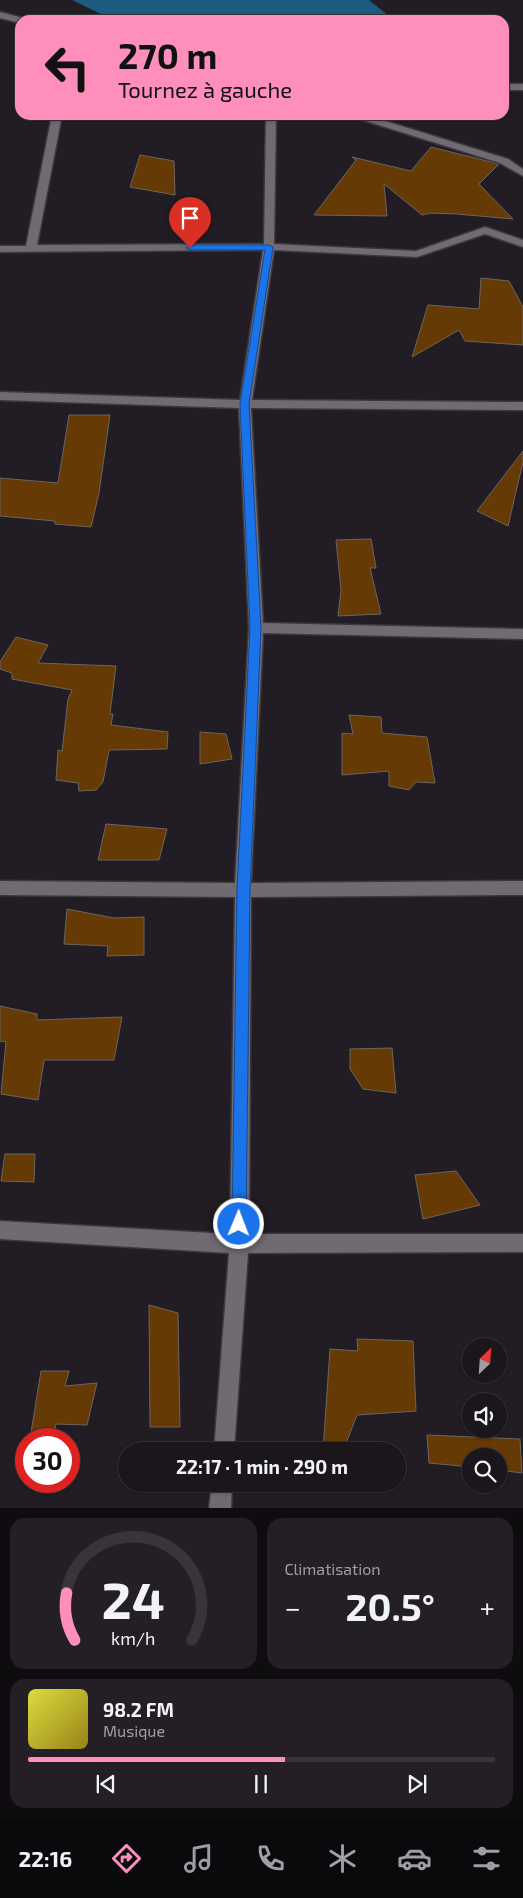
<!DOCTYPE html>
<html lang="fr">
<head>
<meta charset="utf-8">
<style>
  :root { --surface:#1a161b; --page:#231f24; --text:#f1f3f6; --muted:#9f9fa3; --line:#38353a; --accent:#fe8ebc }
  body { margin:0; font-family:"Exo 2",sans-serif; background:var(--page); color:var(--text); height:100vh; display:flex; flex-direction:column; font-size:19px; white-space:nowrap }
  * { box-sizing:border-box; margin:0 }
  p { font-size:16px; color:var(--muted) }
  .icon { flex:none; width:28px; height:28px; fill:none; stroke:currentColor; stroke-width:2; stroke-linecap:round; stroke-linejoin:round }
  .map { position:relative; height:1508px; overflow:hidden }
  .drawer { display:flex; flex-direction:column; gap:10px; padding:10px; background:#0e0c0f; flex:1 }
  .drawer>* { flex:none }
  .guide { position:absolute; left:15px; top:15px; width:494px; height:105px; border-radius:15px; box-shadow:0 1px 4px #0004,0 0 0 1px var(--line); background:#fe8ebc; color:#111; overflow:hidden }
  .needle { width:32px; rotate:25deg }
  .tools { position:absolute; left:462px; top:1338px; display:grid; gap:10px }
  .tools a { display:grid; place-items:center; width:45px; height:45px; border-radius:50%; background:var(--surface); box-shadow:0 1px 4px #0004,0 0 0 1px var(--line); font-size:25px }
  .speed { position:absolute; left:15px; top:1428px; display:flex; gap:10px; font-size:25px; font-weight:700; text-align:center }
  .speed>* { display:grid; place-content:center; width:65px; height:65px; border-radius:50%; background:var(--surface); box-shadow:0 1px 4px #0004,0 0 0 1px var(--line); line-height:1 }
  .speed .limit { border:8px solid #d22; background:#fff; color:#111 }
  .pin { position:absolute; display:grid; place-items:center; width:42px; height:42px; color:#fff; margin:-51px -21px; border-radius:50% 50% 50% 0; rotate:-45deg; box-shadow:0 0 5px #0007 }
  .pin .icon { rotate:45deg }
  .me { position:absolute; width:55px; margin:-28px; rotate:1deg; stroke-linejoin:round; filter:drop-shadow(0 0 4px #0008) }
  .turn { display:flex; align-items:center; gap:18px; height:105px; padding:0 20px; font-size:22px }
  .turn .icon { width:65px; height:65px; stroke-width:2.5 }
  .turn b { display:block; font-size:35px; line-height:42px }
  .big { font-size:38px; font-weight:700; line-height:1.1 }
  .drawer .card { flex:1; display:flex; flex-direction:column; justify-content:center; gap:8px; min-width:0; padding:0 18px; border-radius:15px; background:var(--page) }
  .drawer .dial { align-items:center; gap:0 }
  .dial svg { height:130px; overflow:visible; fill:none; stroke:var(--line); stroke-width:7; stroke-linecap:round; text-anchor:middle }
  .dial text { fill:var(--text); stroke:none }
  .song { display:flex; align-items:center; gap:15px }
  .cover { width:60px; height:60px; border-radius:8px; background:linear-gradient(135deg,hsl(60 70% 55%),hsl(50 70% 35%)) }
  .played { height:5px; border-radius:2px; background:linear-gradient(90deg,var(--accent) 55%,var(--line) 55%) }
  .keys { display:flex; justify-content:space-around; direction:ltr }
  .heat { display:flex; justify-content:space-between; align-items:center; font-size:28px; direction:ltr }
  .drawer .tiles { flex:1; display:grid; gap:10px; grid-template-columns:1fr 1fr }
  .card:last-child { grid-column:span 2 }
  .trip { position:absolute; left:118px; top:1442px; width:288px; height:50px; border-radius:25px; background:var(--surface); box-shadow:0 1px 4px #0004,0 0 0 1px var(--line); font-weight:700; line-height:50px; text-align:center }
  .menu { display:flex; height:80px; justify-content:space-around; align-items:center; background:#0a090b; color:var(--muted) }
  .menu .icon { width:35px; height:35px }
  .menu .current { color:var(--accent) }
  .menu b { font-size:22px; color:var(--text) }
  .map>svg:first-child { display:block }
  .water { fill:#1c5a7f }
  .building { fill:#653a05; stroke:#6d655e }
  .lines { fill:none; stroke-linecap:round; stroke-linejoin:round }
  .street-casing { stroke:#3b373d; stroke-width:3 }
  .street { fill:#706a72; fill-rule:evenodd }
  .route { fill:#1a73e8; stroke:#114b97 }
</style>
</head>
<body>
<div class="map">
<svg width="523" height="1508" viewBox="0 0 523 1508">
  <rect width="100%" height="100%" fill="#221d24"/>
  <!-- water -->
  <polygon class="water" points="72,0 369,0 394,20 126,20 105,16"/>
  <!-- building -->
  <g class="building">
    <polygon points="431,147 499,164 479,184 513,219 457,214 430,213 422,215 384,184 387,216 314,215 356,160 352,157 411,171"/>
    <polygon points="140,155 174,161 175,195 130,187"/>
    <polygon points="481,278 509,281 523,307 523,345 465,341 459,330 412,357 428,305 479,309"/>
    <polygon points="69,415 110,415 99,493 91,527 55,524 55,521 0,516 0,478 58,483"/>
    <polygon points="523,451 523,462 508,526 477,511"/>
    <polygon points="371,539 376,568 370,568 381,614 338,616 341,590 336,540"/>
    <polygon points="16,637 48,645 38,663 116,666 110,714 113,714 111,725 168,732 167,749 109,750 103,782 96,790 79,791 78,783 56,780 58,750 62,751 68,699 72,690 12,679 12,673 0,669 0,662"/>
    <polygon points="349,715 381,717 382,733 427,737 435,783 416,782 409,790 389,786 389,771 342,775 342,733 353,734"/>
    <polygon points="200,732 226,734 232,759 200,764"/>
    <polygon points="106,824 167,829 159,860 98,860"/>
    <polygon points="67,909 114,918 144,917 144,955 107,956 108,946 64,944"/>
    <polygon points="0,1006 37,1014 37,1020 122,1017 114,1060 44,1060 38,1100 1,1094 6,1042 0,1041"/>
    <polygon points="392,1048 396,1093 363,1089 350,1069 350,1049"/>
    <polygon points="5,1154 35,1154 34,1182 1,1181"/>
    <polygon points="456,1171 480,1205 423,1219 415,1175"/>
    <polygon points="149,1305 178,1313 180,1427 150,1427"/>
    <polygon points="357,1339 413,1341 416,1411 357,1415 343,1451 323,1451 330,1349 358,1351"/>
    <polygon points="41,1371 69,1371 65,1386 97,1383 87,1425 56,1424 53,1439 30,1439"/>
    <polygon points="427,1435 520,1439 522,1473 499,1470 499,1456 471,1456 471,1467 429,1463"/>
  </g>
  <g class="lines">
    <!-- street casing -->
    <g class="street-casing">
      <g id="street">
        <polygon points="0,12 23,18 24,20 20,20 20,23 0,18"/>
        <rect x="504" y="84" width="19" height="6"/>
        <polygon points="52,115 62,115 37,245 264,244 266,115 276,115 274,244 416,251 485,227 523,240 523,247 485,234 417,257 274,250 252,400 523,402 523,410 251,408 263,623 523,629 523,639 263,633 251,883 523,881 523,895 251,897 249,1234 523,1234 523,1252 248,1253 234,1451 214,1451 229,1253 0,1239 0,1221 230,1234 235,897 0,895 0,881 235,883 249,628 239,408 0,400 0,392 240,400 263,250 0,252 0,246 26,246"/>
        <polygon points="351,115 366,115 508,159 523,169 523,176 500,163 353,117"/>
        <polygon points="212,1484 232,1484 231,1508 209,1508"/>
      </g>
    </g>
    <!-- street -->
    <use href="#street" class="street"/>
  </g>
  <!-- route -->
  <polygon class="route" points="269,245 273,247 249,404 261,628 250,890 246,1224 244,1230 239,1232 234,1230 232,1224 237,890 250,628 240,404 265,250 190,250 186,248 190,245"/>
</svg>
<div class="tools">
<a><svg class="needle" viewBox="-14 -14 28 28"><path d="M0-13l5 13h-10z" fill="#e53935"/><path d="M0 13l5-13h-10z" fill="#9f9fa3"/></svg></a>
<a><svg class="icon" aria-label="sound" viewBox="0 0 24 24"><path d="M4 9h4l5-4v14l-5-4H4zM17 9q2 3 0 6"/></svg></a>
<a><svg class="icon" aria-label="search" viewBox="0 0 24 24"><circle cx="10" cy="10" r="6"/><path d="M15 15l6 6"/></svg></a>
</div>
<div class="speed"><div class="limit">30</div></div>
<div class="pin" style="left:190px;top:248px;background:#d93025"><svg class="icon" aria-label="arrive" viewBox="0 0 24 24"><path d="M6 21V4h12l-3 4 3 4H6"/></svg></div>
<svg class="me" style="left:239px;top:1224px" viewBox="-20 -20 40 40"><circle r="17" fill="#1a73e8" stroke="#fff" stroke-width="3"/><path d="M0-11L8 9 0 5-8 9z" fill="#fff"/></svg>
<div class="trip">22:17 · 1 min · 290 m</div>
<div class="guide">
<div class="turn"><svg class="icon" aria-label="left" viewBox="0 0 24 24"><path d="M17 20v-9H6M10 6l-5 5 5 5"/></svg><div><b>270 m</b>Tournez à gauche</div></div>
</div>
</div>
<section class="drawer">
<div class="tiles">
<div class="card dial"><svg viewBox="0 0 100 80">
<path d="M14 69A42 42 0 1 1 86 69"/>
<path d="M14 69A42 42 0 0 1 9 40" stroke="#fe8ebc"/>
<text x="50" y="56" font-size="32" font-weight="700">24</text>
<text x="50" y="72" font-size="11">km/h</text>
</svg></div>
<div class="card"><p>Climatisation</p>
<div class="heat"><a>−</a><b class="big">20.5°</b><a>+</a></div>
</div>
<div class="card">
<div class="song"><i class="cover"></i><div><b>98.2 FM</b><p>Musique</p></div></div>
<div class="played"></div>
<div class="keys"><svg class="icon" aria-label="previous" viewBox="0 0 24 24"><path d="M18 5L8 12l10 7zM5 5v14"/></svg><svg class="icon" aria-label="pause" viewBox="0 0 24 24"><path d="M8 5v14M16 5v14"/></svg><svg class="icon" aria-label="next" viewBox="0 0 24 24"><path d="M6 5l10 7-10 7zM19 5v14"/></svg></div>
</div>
</div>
</section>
<nav class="menu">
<b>22:16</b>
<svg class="icon current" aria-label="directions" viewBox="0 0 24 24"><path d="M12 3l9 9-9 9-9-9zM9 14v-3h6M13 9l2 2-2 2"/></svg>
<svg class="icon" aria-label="music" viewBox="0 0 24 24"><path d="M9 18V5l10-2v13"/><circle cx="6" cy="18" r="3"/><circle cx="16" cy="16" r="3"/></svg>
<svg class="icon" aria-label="phone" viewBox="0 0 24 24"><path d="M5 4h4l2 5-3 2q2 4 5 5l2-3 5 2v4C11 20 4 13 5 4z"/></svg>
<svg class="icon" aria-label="climate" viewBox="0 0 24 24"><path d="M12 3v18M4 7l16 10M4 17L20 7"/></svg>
<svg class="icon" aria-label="car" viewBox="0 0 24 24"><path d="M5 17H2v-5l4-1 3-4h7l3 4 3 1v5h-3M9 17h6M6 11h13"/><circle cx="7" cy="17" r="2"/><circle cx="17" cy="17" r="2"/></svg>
<svg class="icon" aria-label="filters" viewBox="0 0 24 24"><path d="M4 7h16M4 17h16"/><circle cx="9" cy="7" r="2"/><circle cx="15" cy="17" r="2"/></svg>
</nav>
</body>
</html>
